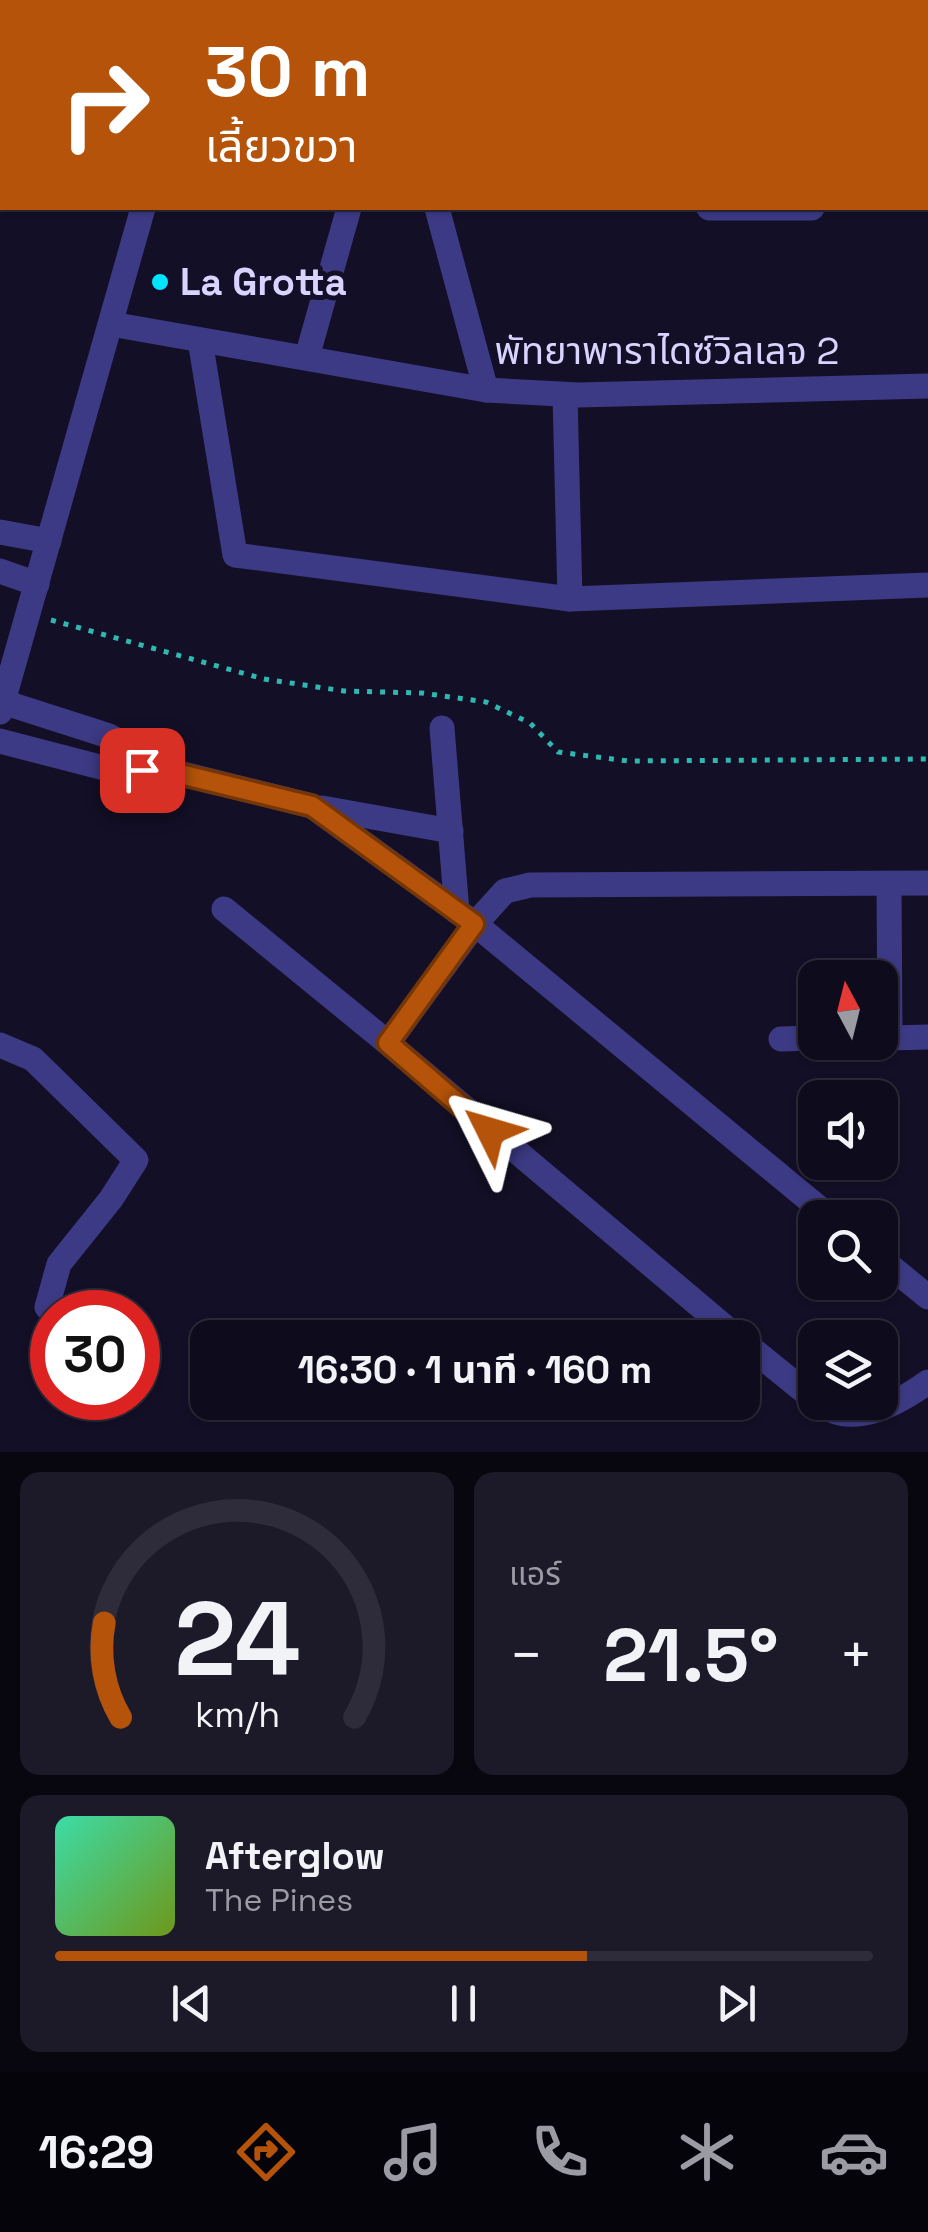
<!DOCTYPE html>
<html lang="th">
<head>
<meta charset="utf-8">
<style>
  :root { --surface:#0e0b1c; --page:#1c1929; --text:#f1f3f6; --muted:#9b9ba3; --line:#2e2b3b; --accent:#b45309 }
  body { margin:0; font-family:"Space Grotesk","Noto Sans Thai",sans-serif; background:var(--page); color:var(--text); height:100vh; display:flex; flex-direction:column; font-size:38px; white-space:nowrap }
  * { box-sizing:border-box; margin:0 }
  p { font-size:32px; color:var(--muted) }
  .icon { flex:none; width:55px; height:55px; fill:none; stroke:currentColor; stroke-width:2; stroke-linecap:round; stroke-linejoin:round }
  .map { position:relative; height:1452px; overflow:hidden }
  .drawer { display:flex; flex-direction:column; gap:20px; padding:20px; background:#08060f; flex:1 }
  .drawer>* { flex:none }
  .banner { position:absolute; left:0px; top:0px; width:930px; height:210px; box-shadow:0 2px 8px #0004,0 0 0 2px var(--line); background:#b45309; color:#fff; overflow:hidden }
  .needle { width:65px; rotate:353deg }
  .tools { position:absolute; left:798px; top:960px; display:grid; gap:20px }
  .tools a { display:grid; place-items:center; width:100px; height:100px; border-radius:20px; background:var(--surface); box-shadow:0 2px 8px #0004,0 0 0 2px var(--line); font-size:50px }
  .speed { position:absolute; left:30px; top:1290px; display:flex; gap:20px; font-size:50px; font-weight:700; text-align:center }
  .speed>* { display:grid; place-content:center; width:130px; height:130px; border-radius:50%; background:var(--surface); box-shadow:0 2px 8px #0004,0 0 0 2px var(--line); line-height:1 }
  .speed .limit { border:15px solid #d22; background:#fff; color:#111 }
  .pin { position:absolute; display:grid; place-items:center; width:85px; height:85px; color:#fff; margin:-42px; border-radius:20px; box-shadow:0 5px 15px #0006 }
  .me { position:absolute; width:110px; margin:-55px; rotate:310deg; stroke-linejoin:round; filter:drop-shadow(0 0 8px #0008) }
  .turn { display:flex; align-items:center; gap:35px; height:210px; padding:0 40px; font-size:45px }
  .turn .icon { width:130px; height:130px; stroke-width:2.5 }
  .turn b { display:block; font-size:70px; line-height:85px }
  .big { font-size:75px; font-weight:700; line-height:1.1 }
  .drawer .tile { flex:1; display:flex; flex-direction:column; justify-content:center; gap:15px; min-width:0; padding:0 35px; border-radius:20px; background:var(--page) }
  .drawer .dial { align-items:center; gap:0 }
  .dial svg { height:260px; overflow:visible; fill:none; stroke:var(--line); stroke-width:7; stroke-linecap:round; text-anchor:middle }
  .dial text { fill:var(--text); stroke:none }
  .song { display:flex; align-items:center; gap:30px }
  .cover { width:120px; height:120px; border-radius:15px; background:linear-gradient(135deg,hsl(160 70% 55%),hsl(80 70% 35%)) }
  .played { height:10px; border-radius:5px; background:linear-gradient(90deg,var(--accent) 65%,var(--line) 65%) }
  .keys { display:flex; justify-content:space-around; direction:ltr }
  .heat { display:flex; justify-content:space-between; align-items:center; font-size:55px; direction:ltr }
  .drawer .tiles { flex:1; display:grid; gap:20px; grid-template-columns:1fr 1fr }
  .tile:last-child { grid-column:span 2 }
  .trip { position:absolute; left:190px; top:1320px; width:570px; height:100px; border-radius:20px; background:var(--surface); box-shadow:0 2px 8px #0004,0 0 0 2px var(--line); font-weight:700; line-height:100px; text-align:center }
  .menu { display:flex; height:160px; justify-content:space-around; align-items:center; background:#06040b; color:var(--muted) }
  .menu .icon { width:70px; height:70px }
  .menu .active { color:var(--accent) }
  .menu b { font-size:45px; color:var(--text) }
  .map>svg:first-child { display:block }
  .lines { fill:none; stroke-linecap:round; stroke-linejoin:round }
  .path { stroke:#2fb8b0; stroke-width:5; stroke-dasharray:5 8; stroke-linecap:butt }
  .minor { stroke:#3d3a85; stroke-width:25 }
  .route-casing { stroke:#753606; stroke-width:25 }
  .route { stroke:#b45309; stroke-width:18 }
  .poi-dot { fill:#00e5ff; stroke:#130f26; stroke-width:4 }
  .labels { text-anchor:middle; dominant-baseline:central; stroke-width:10; stroke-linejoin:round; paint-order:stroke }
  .poi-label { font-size:38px; font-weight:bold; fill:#d9d4ff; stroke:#130f26; text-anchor:start }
  .street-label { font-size:38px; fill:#d9d4ff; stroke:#130f26 }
</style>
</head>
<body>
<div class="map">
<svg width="928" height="1452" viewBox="0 0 928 1452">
  <rect width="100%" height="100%" fill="#130f26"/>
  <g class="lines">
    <!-- path -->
    <polyline class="path" points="51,620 264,679 344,691 422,693 486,702 530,723 558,752 628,761 928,759"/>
    <!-- minor -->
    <g class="minor">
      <polyline points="822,0 823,2"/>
      <polyline points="199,2 200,0"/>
      <polyline points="235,2 241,0"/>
      <polyline points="725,2 736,0"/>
      <polyline points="437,208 486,390"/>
      <polyline points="709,208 812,208"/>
      <polyline points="111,324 486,390 579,395 928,386"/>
      <polyline points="200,340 235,555 570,599 928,585"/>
      <polyline points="307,357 349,208"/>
      <polyline points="565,395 570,599"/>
      <polyline points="0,532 49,541"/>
      <polyline points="0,571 37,584"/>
      <polyline points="3,702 109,736 171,769"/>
      <polyline points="0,712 143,208"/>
      <polyline points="442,728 457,912"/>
      <polyline points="0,741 104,768 179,773 312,806 475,924 831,1218"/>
      <polyline points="322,808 451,831"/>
      <polyline points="889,884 890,1038 928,1037"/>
      <polyline points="224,909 388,1043"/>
      <polyline points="781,1039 815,1038"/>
      <polyline points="0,1045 33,1059 136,1160 111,1199 59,1264 47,1307"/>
      <polyline points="880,1258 928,1297"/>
      <polyline points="738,1338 388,1043 475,924 505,891 530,885 928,883"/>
      <polyline points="742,1341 815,1400"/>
      <path d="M 818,1402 C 852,1430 897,1404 928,1382"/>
    </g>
  </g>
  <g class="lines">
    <!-- route casing -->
    <g class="route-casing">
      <polyline id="route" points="142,770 180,774 312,806 474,924 388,1043 490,1131"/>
    </g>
    <!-- route -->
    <use href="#route" class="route"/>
  </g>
  <!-- markers -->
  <circle class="poi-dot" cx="160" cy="282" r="10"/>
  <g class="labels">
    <!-- poi labels -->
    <g class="poi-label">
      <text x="180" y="282">La Grotta</text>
    </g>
    <!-- street labels -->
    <g class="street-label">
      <text x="667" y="351">พัทยาพาราไดซ์วิลเลจ 2</text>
    </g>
  </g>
</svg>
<div class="tools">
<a><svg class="needle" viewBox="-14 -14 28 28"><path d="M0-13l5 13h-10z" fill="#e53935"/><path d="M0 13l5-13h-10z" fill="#9b9ba3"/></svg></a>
<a><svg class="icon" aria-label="sound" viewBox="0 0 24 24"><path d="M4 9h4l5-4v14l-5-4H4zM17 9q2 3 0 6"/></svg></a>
<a><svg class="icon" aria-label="search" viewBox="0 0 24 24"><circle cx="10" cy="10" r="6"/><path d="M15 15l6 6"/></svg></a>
<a><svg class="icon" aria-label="layers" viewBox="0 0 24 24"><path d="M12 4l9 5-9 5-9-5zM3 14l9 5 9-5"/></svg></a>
</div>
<div class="speed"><div class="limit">30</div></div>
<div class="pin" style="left:142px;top:770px;background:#d93025"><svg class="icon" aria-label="arrive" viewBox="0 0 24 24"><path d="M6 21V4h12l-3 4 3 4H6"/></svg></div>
<svg class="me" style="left:490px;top:1131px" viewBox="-20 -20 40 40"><path d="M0-17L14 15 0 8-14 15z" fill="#b45309" stroke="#fff" stroke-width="4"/></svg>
<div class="trip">16:30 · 1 นาที · 160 m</div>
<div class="banner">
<div class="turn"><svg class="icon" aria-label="right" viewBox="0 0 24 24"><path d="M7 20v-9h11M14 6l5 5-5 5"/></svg><div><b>30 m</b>เลี้ยวขวา</div></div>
</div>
</div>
<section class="drawer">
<div class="tiles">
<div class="tile dial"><svg viewBox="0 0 100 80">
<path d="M14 69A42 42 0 1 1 86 69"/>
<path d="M14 69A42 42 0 0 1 9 40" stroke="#b45309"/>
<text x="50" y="56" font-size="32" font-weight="700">24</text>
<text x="50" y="72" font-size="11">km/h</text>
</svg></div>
<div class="tile"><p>แอร์</p>
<div class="heat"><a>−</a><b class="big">21.5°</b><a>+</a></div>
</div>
<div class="tile">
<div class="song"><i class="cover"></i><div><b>Afterglow</b><p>The Pines</p></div></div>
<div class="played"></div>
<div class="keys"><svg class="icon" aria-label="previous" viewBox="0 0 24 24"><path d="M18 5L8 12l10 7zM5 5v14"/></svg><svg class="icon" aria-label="pause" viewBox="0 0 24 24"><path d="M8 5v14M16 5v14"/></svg><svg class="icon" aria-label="next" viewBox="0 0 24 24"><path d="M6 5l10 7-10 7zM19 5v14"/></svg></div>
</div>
</div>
</section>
<nav class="menu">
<b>16:29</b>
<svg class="icon active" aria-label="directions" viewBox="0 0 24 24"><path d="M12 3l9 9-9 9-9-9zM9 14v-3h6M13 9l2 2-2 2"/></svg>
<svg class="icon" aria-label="music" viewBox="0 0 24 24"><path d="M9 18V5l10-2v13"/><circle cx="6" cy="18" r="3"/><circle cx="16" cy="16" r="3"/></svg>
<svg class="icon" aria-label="phone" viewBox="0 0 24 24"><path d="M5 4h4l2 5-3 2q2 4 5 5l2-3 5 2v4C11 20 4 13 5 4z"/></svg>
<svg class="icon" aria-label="climate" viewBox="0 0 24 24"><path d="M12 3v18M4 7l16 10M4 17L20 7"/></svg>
<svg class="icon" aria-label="car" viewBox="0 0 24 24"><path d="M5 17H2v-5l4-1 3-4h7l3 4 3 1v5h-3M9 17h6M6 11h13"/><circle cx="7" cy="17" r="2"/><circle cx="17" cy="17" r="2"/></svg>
</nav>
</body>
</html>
